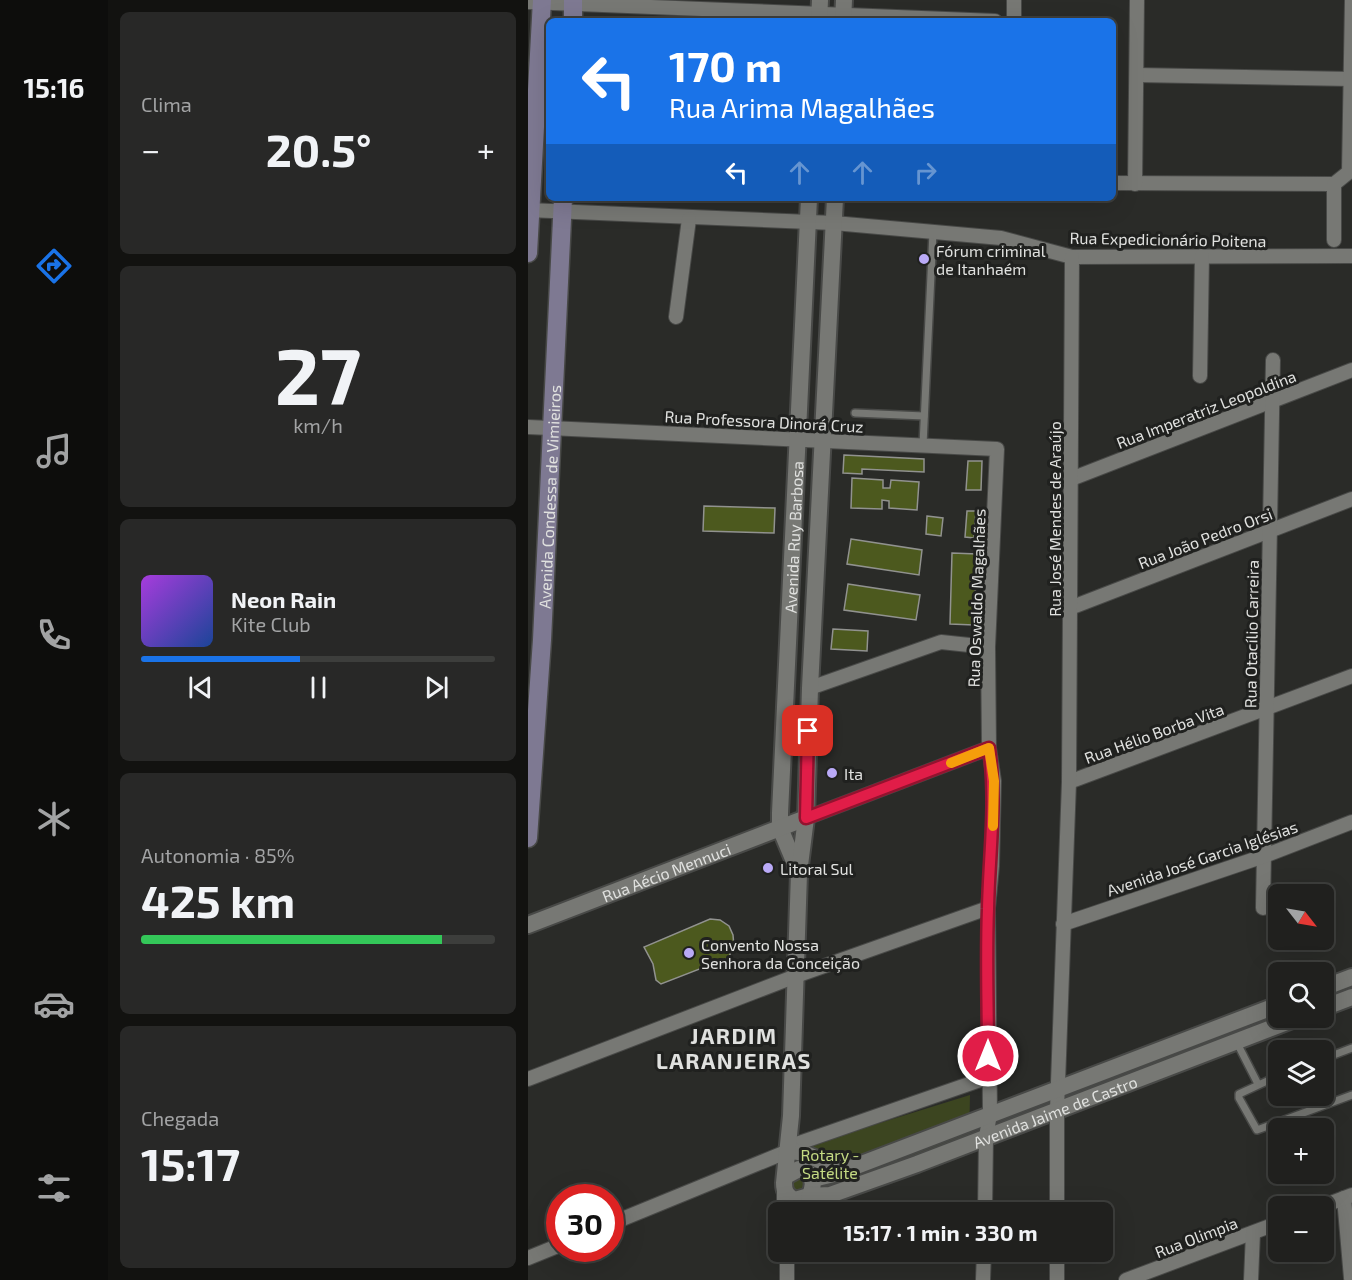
<!DOCTYPE html>
<html lang="pt">
<head>
<meta charset="utf-8">
<style>
  :root { --surface:#20201e; --page:#282827; --text:#f1f3f6; --muted:#a2a3a4; --line:#3d3e3c; --accent:#1a73e8 }
  body { margin:0; font-family:"Exo 2",sans-serif; background:var(--page); color:var(--text); height:100vh; display:flex; flex-direction:column; font-size:22px; white-space:nowrap }
  * { box-sizing:border-box; margin:0 }
  p { font-size:20px; color:var(--muted) }
  .icon { flex:none; width:33px; height:33px; fill:none; stroke:currentColor; stroke-width:2; stroke-linecap:round; stroke-linejoin:round }
  .map { position:relative; flex:1; overflow:hidden }
  .sheet { display:flex; flex-direction:column; gap:12px; padding:12px; background:#121210; width:420px }
  .sheet>* { flex:none }
  .banner { position:absolute; left:18px; top:18px; width:570px; height:183px; border-radius:9px; box-shadow:0 6px 24px #0002,0 0 0 2px var(--line); background:#1a73e8; color:#fff; overflow:hidden }
  .needle { width:39px; rotate:121deg }
  .tools { position:absolute; left:740px; top:884px; display:grid; gap:12px }
  .tools a { display:grid; place-items:center; width:66px; height:66px; border-radius:9px; background:var(--surface); box-shadow:0 6px 24px #0002,0 0 0 2px var(--line); font-size:30px }
  .speed { position:absolute; left:18px; top:1184px; display:flex; gap:12px; font-size:30px; font-weight:700; text-align:center }
  .speed>* { display:grid; place-content:center; width:78px; height:78px; border-radius:50%; background:var(--surface); box-shadow:0 6px 24px #0002,0 0 0 2px var(--line); line-height:1 }
  .speed .limit { border:9px solid #d22; background:#fff; color:#111 }
  .pin { position:absolute; display:grid; place-items:center; width:51px; height:51px; color:#fff; margin:-26px; border-radius:12px; box-shadow:0 3px 9px #0006 }
  .me { position:absolute; width:66px; margin:-33px; rotate:0deg; stroke-linejoin:round; filter:drop-shadow(0 0 4px #0008) }
  .turn { display:flex; align-items:center; gap:21px; height:126px; padding:0 24px; font-size:27px }
  .turn .icon { width:78px; height:78px; stroke-width:2.5 }
  .turn b { display:block; font-size:42px; line-height:51px }
  .lanes { display:flex; align-items:center; height:57px; padding:0 24px; background:#0003; justify-content:center; gap:30px; direction:ltr }
  .lanes .off { opacity:.35 }
  .big { font-size:45px; font-weight:700; line-height:1.1 }
  .sheet .widget { flex:1; display:flex; flex-direction:column; justify-content:center; gap:9px; min-width:0; padding:0 21px; border-radius:9px; background:var(--page) }
  .sheet .dial { align-items:center; gap:0 }
  .dial b { font-size:78px; line-height:1 }
  .song { display:flex; align-items:center; gap:18px }
  .cover { width:72px; height:72px; border-radius:9px; background:linear-gradient(135deg,hsl(280 70% 55%),hsl(220 70% 35%)) }
  .played { height:6px; border-radius:3px; background:linear-gradient(90deg,var(--accent) 45%,var(--line) 45%) }
  .keys { display:flex; justify-content:space-around; direction:ltr }
  .heat { display:flex; justify-content:space-between; align-items:center; font-size:33px; direction:ltr }
  .charge { height:9px; border-radius:4px; background:linear-gradient(90deg,#34c759 85%,var(--line) 0) }
  .trip { position:absolute; left:240px; top:1202px; width:345px; height:60px; border-radius:9px; background:var(--surface); box-shadow:0 6px 24px #0002,0 0 0 2px var(--line); font-weight:700; line-height:60px; text-align:center }
  main { display:flex; flex:1; min-height:0 }
  .menu { display:flex; flex-direction:column; width:108px; justify-content:space-around; align-items:center; background:#0d0d0c; color:var(--muted) }
  .menu .icon { width:42px; height:42px }
  .menu .current { color:var(--accent) }
  .menu b { font-size:27px; color:var(--text) }
  .map>svg:first-child { display:block }
  .green { fill:#3c4520 }
  .building { fill:#4c591e; stroke:#91928f; stroke-width:1.5 }
  .lines { fill:none; stroke-linecap:round; stroke-linejoin:round }
  .service-casing { stroke:#484947; stroke-width:10 }
  .minor-casing { stroke:#484947; stroke-width:16 }
  .tertiary-casing { stroke:#484947; stroke-width:20 }
  .secondary-casing { stroke:#484947; stroke-width:21 }
  .service { stroke:#777874; stroke-width:7 }
  .minor { stroke:#777874; stroke-width:14 }
  .tertiary { stroke:#777874; stroke-width:16 }
  .secondary { stroke:#7e7992; stroke-width:18 }
  .route-casing { stroke:#92132f; stroke-width:15 }
  .route { stroke:#e11d48; stroke-width:10 }
  .slow { stroke:#f59e0b; stroke-width:10 }
  .poi-dot { fill:#baaaf7; stroke:#20211f; stroke-width:2 }
  .labels { text-anchor:middle; dominant-baseline:central; stroke-width:6; stroke-linejoin:round; paint-order:stroke }
  .street-label { font-size:16px; fill:#e0e1df; stroke:#20211f }
  .poi-label { font-size:16px; fill:#e0e1df; stroke:#20211f; text-anchor:start }
  .park-label { font-size:16px; fill:#c4da83; stroke:#20211f }
  .district-label { font-size:22px; font-weight:bold; letter-spacing:1.5px; fill:#e0e1df; stroke:#20211f }
</style>
</head>
<body>
<main>
<nav class="menu">
<b>15:16</b>
<svg class="icon current" aria-label="directions" viewBox="0 0 24 24"><path d="M12 3l9 9-9 9-9-9zM9 14v-3h6M13 9l2 2-2 2"/></svg>
<svg class="icon" aria-label="music" viewBox="0 0 24 24"><path d="M9 18V5l10-2v13"/><circle cx="6" cy="18" r="3"/><circle cx="16" cy="16" r="3"/></svg>
<svg class="icon" aria-label="phone" viewBox="0 0 24 24"><path d="M5 4h4l2 5-3 2q2 4 5 5l2-3 5 2v4C11 20 4 13 5 4z"/></svg>
<svg class="icon" aria-label="climate" viewBox="0 0 24 24"><path d="M12 3v18M4 7l16 10M4 17L20 7"/></svg>
<svg class="icon" aria-label="car" viewBox="0 0 24 24"><path d="M5 17H2v-5l4-1 3-4h7l3 4 3 1v5h-3M9 17h6M6 11h13"/><circle cx="7" cy="17" r="2"/><circle cx="17" cy="17" r="2"/></svg>
<svg class="icon" aria-label="filters" viewBox="0 0 24 24"><path d="M4 7h16M4 17h16"/><circle cx="9" cy="7" r="2"/><circle cx="15" cy="17" r="2"/></svg>
</nav>
<section class="sheet">
<div class="widget"><p>Clima</p>
<div class="heat"><a>−</a><b class="big">20.5°</b><a>+</a></div>
</div>
<div class="widget dial"><b>27</b><p>km/h</p></div>
<div class="widget">
<div class="song"><i class="cover"></i><div><b>Neon Rain</b><p>Kite Club</p></div></div>
<div class="played"></div>
<div class="keys"><svg class="icon" aria-label="previous" viewBox="0 0 24 24"><path d="M18 5L8 12l10 7zM5 5v14"/></svg><svg class="icon" aria-label="pause" viewBox="0 0 24 24"><path d="M8 5v14M16 5v14"/></svg><svg class="icon" aria-label="next" viewBox="0 0 24 24"><path d="M6 5l10 7-10 7zM19 5v14"/></svg></div>
</div>
<div class="widget"><p>Autonomia · 85%</p><b class="big">425 km</b><div class="charge"></div></div>
<div class="widget"><p>Chegada</p><b class="big">15:17</b></div>
</section>
<div class="map">
<svg width="824" height="1280" viewBox="0 0 824 1280">
  <rect width="100%" height="100%" fill="#2a2b28"/>
  <!-- green -->
  <path class="green" d="M 442,1095 L 441,1140 L 302,1189 L 270,1194 C 254,1179 267,1159 278,1146 Z"/>
  <!-- building -->
  <g class="building">
    <polygon points="316,455 396,459 396,472 334,469 334,474 315,473"/>
    <polygon points="440,461 454,461 453,490 438,490"/>
    <polygon points="324,478 355,480 355,488 362,488 363,480 391,482 389,510 361,508 361,501 354,500 354,509 323,508"/>
    <polygon points="176,506 247,508 246,533 175,531"/>
    <polygon points="439,511 448,511 446,538 437,537"/>
    <polygon points="399,516 415,518 413,536 398,534"/>
    <polygon points="323,539 394,550 391,575 319,564"/>
    <polygon points="424,553 449,554 446,625 422,624"/>
    <polygon points="320,584 392,595 388,620 316,610"/>
    <polygon points="305,629 340,631 339,651 303,649"/>
    <polygon points="182,919 192,920 201,926 205,935 206,947 200,958 133,984 128,980 125,964 116,947"/>
  </g>
  <g class="lines">
    <!-- service casing -->
    <g class="service-casing">
      <g id="service">
        <polyline points="327,413 396,416"/>
        <polyline points="395,445 405,232"/>
        <polyline points="708,1041 730,1084"/>
        <polyline points="795,1059 824,1048"/>
        <polyline points="750,1076 711,1094 711,1098 729,1130 824,1095"/>
      </g>
    </g>
    <!-- minor casing -->
    <g class="minor-casing">
      <g id="minor">
        <polyline points="0,2 467,21"/>
        <polyline points="486,21 486,0"/>
        <polyline points="609,75 823,79"/>
        <polyline points="585,183 806,184"/>
        <polyline points="607,184 609,0"/>
        <polyline points="0,210 306,223 473,238 544,257 824,256"/>
        <polyline points="806,240 806,184 821,172 824,0"/>
        <polyline points="148,317 161,219"/>
        <polyline points="672,376 674,256"/>
        <polyline points="0,427 469,449 460,647 461,748 466,781 464,866 460,908 462,1114 458,1137 457,1212"/>
        <polyline points="543,479 824,370"/>
        <polyline points="542,608 824,499"/>
        <polyline points="282,688 413,642 460,647"/>
        <polyline points="541,782 824,676"/>
        <polyline points="278,818 461,748"/>
        <polyline points="735,908 745,360"/>
        <polyline points="535,924 736,856 824,822"/>
        <polyline points="0,1079 268,976 460,908"/>
        <polyline points="271,1143 461,1077"/>
        <polyline points="816,1198 823,1278"/>
        <polyline points="795,1206 824,1195"/>
        <polyline points="256,1212 256,1190"/>
        <polyline points="529,1212 529,1110 541,782 544,257"/>
        <polyline points="82,1224 258,1152"/>
        <polyline points="259,1251 259,1280"/>
        <polyline points="529,1251 529,1280"/>
        <polyline points="0,1258 32,1245"/>
        <polyline points="455,1280 456,1251"/>
        <polyline points="598,1280 750,1223"/>
        <polyline points="723,1280 725,1233"/>
      </g>
    </g>
    <!-- tertiary casing -->
    <g class="tertiary-casing">
      <g id="tertiary">
        <polyline points="291,21 292,0"/>
        <polyline points="315,21 316,0"/>
        <path id="s1" d="M 270,871 L 252,828 L 252,813 L 281,198"/>
        <path id="s2" d="M 0,925 L 278,818"/>
        <polyline points="795,988 824,977"/>
        <polyline points="795,1008 824,997"/>
        <path d="M 258,1152 C 280,1148 294,1167 318,1168"/>
        <path d="M 258,1176 L 271,1169 C 285,1172 288,1184 281,1196 L 267,1200 C 259,1196 256,1192 256,1183 L 263,1116 L 271,873 L 278,818 L 282,688 L 307,198"/>
        <polyline points="285,1179 310,1173 750,1005"/>
        <path id="s3" d="M 281,1196 L 302,1195 L 389,1164 L 772,1017"/>
      </g>
    </g>
    <!-- secondary casing -->
    <g class="secondary-casing">
      <g id="secondary">
        <polyline points="45,21 45,0"/>
        <polyline points="0,253 14,0"/>
        <path id="s4" d="M 0,838 L 14,640 L 35,198"/>
      </g>
    </g>
    <!-- service -->
    <use href="#service" class="service"/>
    <!-- minor -->
    <use href="#minor" class="minor"/>
    <!-- tertiary -->
    <use href="#tertiary" class="tertiary"/>
    <!-- secondary -->
    <use href="#secondary" class="secondary"/>
  </g>
  <g class="lines">
    <!-- route casing -->
    <g class="route-casing">
      <path id="route" d="M 280,731 L 278,818 L 461,748 C 469,802 461,855 460,909 C 458,958 460,1007 460,1056"/>
    </g>
    <!-- route -->
    <use href="#route" class="route"/>
    <!-- slow -->
    <polyline class="slow" points="423,763 461,748 466,781 465,826"/>
  </g>
  <!-- markers -->
  <g class="poi-dot">
    <circle cx="396" cy="259" r="6"/>
    <circle cx="304" cy="773" r="6"/>
    <circle cx="240" cy="868" r="6"/>
    <circle cx="161" cy="953" r="6"/>
  </g>
  <g class="labels">
    <!-- street labels -->
    <g class="street-label">
      <text transform="translate(640 239) rotate(1)">Rua Expedicionário Poitena</text>
      <text transform="translate(678 409) rotate(-21)">Rua Imperatriz Leopoldina</text>
      <text transform="translate(236 421) rotate(3)">Rua Professora Dinorá Cruz</text>
      <text stroke="none"><textPath href="#s4" startOffset="342">Avenida Condessa de Vimieiros</textPath></text>
      <text transform="translate(526 519) rotate(-90)">Rua José Mendes de Araújo</text>
      <text stroke="none"><textPath href="#s1" startOffset="338">Avenida Ruy Barbosa</textPath></text>
      <text transform="translate(677 538) rotate(-21)">Rua João Pedro Orsi</text>
      <text transform="translate(448 598) rotate(-88)">Rua Oswaldo Magalhães</text>
      <text transform="translate(723 634) rotate(-89)">Rua Otacílio Carreira</text>
      <text transform="translate(626 733) rotate(-20)">Rua Hélio Borba Vita</text>
      <text transform="translate(674 858) rotate(-19)">Avenida José Garcia Iglésias</text>
      <text stroke="none"><textPath href="#s2" startOffset="148">Rua Aécio Mennuci</textPath></text>
      <text stroke="none"><textPath href="#s3" startOffset="261">Avenida Jaime de Castro</textPath></text>
      <text transform="translate(668 1237) rotate(-21)">Rua Olimpia</text>
    </g>
    <!-- poi labels -->
    <g class="poi-label">
      <text x="408" y="250">Fórum criminal<tspan x="408" dy="18">de Itanhaém</tspan></text>
      <text x="316" y="773">Ita</text>
      <text x="252" y="868">Litoral Sul</text>
      <text x="173" y="944">Convento Nossa<tspan x="173" dy="18">Senhora da Conceição</tspan></text>
    </g>
    <!-- park labels -->
    <g class="park-label">
      <text x="302" y="1154">Rotary -<tspan x="302" dy="18">Satélite</tspan></text>
    </g>
    <!-- district labels -->
    <g class="district-label">
      <text x="206" y="1035">JARDIM<tspan x="206" dy="25">LARANJEIRAS</tspan></text>
    </g>
  </g>
</svg>
<div class="tools">
<a><svg class="needle" viewBox="-14 -14 28 28"><path d="M0-13l5 13h-10z" fill="#e53935"/><path d="M0 13l5-13h-10z" fill="#a2a3a4"/></svg></a>
<a><svg class="icon" aria-label="search" viewBox="0 0 24 24"><circle cx="10" cy="10" r="6"/><path d="M15 15l6 6"/></svg></a>
<a><svg class="icon" aria-label="layers" viewBox="0 0 24 24"><path d="M12 4l9 5-9 5-9-5zM3 14l9 5 9-5"/></svg></a>
<a>+</a>
<a>−</a>
</div>
<div class="speed"><div class="limit">30</div></div>
<div class="pin" style="left:280px;top:731px;background:#d93025"><svg class="icon" aria-label="arrive" viewBox="0 0 24 24"><path d="M6 21V4h12l-3 4 3 4H6"/></svg></div>
<svg class="me" style="left:460px;top:1056px" viewBox="-20 -20 40 40"><circle r="17" fill="#e11d48" stroke="#fff" stroke-width="3"/><path d="M0-11L8 9 0 5-8 9z" fill="#fff"/></svg>
<div class="trip">15:17 · 1 min · 330 m</div>
<div class="banner">
<div class="turn"><svg class="icon" aria-label="left" viewBox="0 0 24 24"><path d="M17 20v-9H6M10 6l-5 5 5 5"/></svg><div><b>170 m</b>Rua Arima Magalhães</div></div>
<div class="lanes"><svg class="icon" aria-label="left" viewBox="0 0 24 24"><path d="M17 20v-9H6M10 6l-5 5 5 5"/></svg><svg class="icon off" aria-label="ahead" viewBox="0 0 24 24"><path d="M12 20V5M6 11l6-6 6 6"/></svg><svg class="icon off" aria-label="ahead" viewBox="0 0 24 24"><path d="M12 20V5M6 11l6-6 6 6"/></svg><svg class="icon off" aria-label="right" viewBox="0 0 24 24"><path d="M7 20v-9h11M14 6l5 5-5 5"/></svg></div>
</div>
</div>
</main>
</body>
</html>
